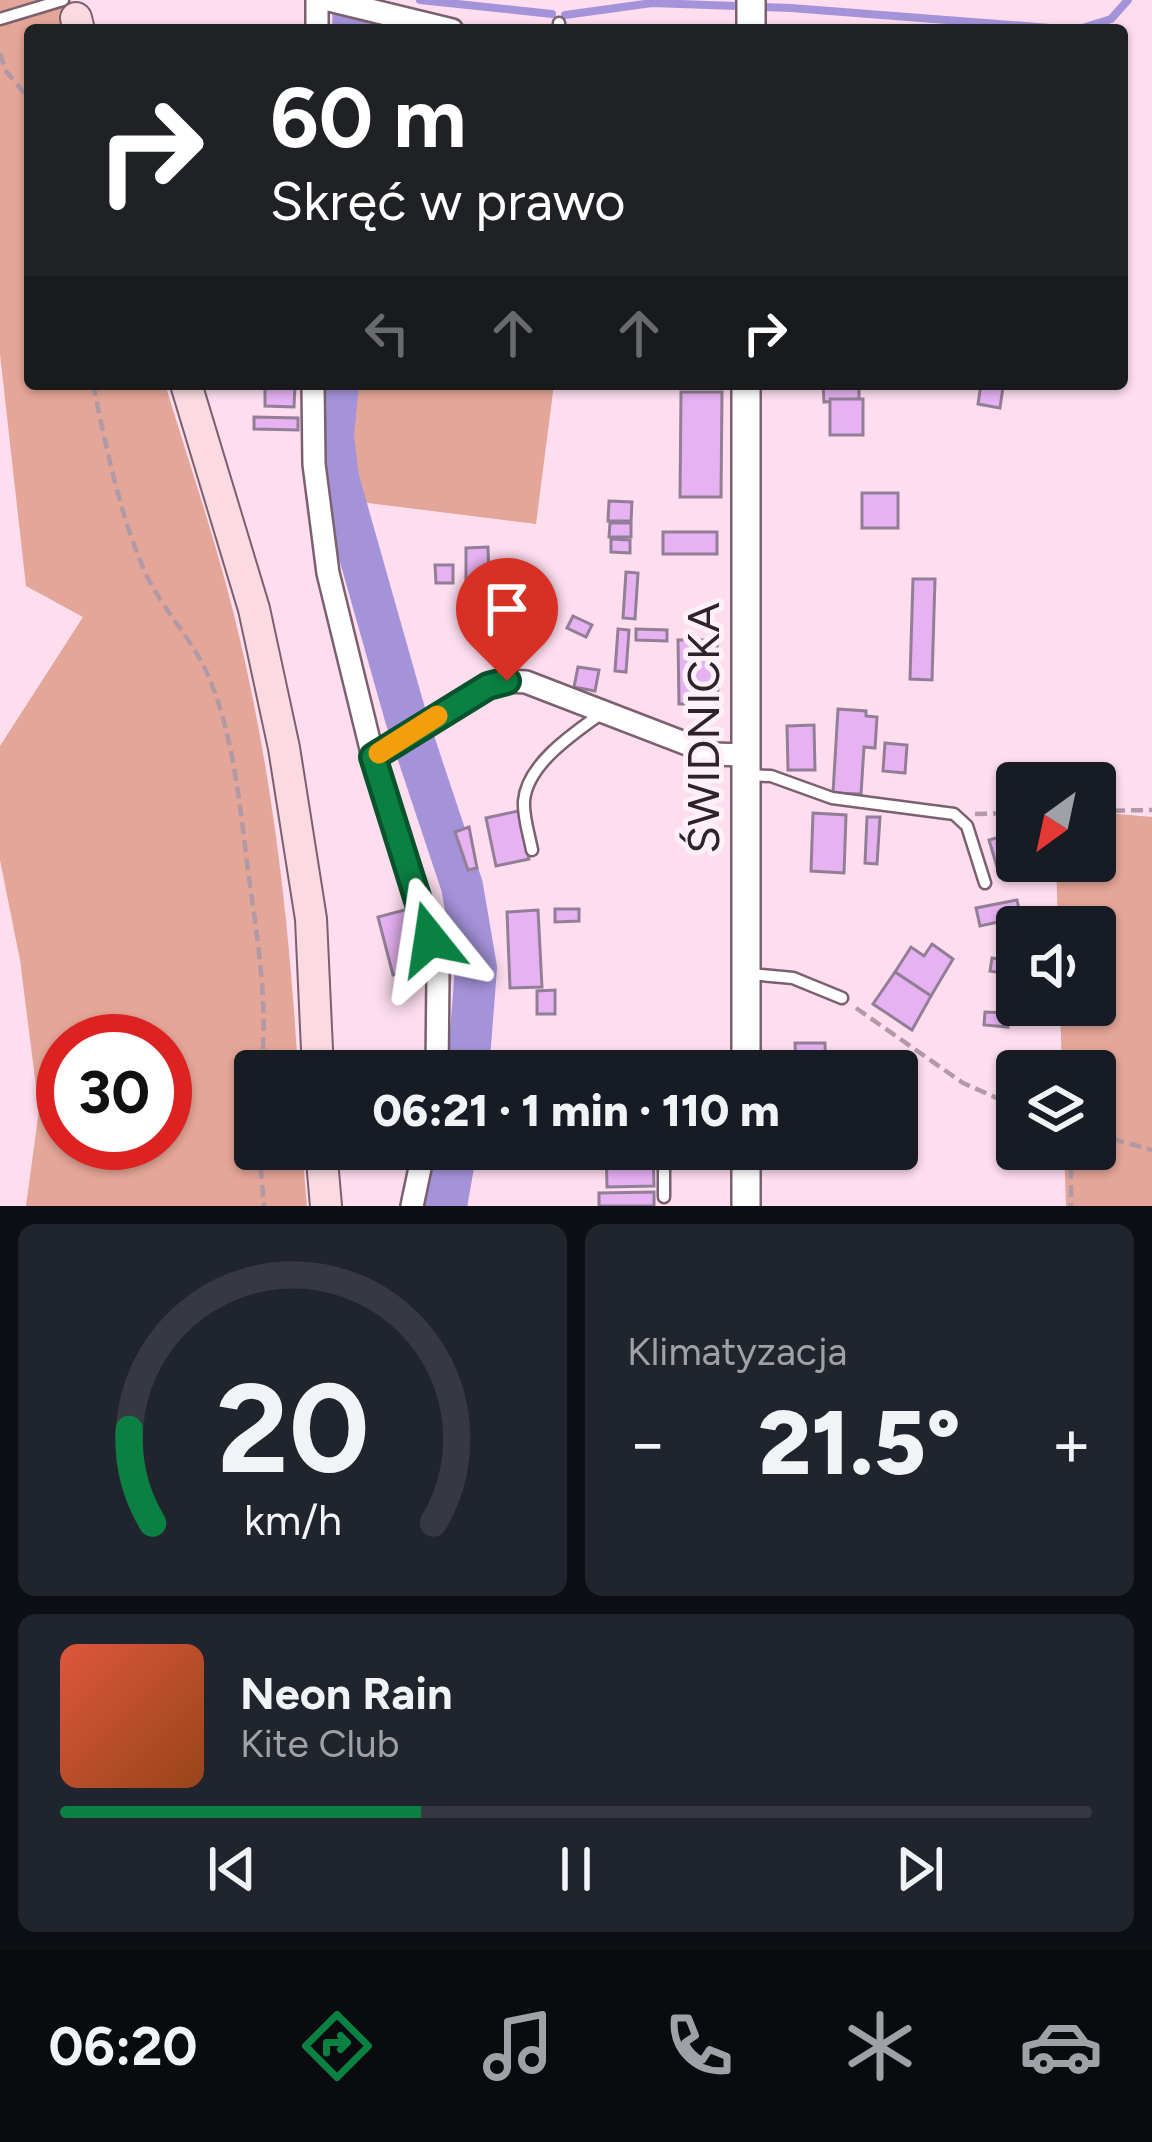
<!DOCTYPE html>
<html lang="pl">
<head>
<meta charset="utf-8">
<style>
  :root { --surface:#171b24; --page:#20242c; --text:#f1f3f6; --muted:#9ea1a6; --line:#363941; --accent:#0b8043 }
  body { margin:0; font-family:Figtree,sans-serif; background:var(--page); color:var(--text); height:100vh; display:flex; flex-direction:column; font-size:45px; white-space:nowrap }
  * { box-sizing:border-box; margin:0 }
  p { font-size:39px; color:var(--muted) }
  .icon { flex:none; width:66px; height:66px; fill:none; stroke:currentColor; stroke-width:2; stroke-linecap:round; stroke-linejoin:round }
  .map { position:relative; height:1206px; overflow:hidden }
  .sheet { display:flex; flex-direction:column; gap:18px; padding:18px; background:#0d0f14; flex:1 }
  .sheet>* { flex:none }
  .guide { position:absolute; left:24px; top:24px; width:1104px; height:366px; border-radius:12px; box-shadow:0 3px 9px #0004; background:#202124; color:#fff; overflow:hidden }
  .needle { width:78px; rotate:213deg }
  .buttons { position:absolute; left:996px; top:762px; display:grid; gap:24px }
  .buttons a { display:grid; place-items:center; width:120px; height:120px; border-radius:12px; background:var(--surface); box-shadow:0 3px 9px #0004; font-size:60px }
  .speed { position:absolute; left:36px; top:1014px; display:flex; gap:24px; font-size:60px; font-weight:700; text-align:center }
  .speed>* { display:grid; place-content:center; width:156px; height:156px; border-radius:50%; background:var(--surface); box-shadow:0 3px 9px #0004; line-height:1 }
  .speed .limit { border:18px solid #d22; background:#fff; color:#111 }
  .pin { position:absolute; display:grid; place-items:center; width:102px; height:102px; color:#fff; margin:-123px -51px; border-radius:50% 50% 50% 0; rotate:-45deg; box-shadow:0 0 12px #0007 }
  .pin .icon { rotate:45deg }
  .me { position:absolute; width:132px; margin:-66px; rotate:345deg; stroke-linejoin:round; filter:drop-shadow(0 0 9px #0008) }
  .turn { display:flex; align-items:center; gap:42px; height:252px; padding:0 48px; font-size:54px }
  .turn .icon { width:156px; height:156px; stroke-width:2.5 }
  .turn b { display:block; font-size:84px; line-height:102px }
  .lanes { display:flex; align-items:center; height:114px; padding:0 48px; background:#0003; justify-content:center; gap:60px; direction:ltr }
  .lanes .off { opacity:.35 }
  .big { font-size:90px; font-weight:800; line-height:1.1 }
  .sheet .widget { flex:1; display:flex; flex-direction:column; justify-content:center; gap:18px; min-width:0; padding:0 42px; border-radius:18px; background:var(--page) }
  .sheet .dial { align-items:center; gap:0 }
  .dial svg { height:312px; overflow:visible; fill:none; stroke:var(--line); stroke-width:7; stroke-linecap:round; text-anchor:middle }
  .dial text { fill:var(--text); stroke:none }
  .song { display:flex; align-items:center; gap:36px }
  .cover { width:144px; height:144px; border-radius:18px; background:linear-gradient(135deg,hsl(10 70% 55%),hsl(20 70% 35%)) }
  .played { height:12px; border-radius:6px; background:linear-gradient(90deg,var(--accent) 35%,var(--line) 35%) }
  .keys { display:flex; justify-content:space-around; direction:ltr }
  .heat { display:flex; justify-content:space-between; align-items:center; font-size:66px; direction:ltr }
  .sheet .tiles { flex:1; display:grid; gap:18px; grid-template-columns:1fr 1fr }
  .widget:last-child { grid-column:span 2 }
  .trip { position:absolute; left:234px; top:1050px; width:684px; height:120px; border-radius:12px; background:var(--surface); box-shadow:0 3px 9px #0004; font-weight:800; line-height:120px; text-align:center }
  .tabs { display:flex; height:192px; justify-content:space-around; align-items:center; background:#090b0e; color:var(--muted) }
  .tabs .icon { width:84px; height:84px }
  .tabs .active { color:var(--accent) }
  .tabs b { font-size:54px; color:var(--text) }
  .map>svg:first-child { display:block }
  .green { fill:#e4a698; fill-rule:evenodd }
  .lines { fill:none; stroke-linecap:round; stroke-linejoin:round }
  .stream { stroke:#a593da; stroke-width:8 }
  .river { stroke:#a593da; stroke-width:42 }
  .building { fill:#e6b2f2; stroke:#927f97; stroke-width:3 }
  .service-casing { stroke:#7b606f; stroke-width:15 }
  .minor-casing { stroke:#7b606f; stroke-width:26 }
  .tertiary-casing { stroke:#7b606f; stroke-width:32 }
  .secondary-casing { stroke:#7b606f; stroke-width:34 }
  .path { stroke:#b199a6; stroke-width:4.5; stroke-dasharray:12 6; stroke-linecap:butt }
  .service { stroke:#fff; stroke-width:10 }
  .minor { stroke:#fff; stroke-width:21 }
  .tertiary { stroke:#fff; stroke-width:27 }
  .secondary { stroke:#fbdae1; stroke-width:30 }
  .route-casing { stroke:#07532c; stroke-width:30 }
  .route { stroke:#0b8043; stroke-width:21 }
  .slow { stroke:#f59e0b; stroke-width:21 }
  .labels { text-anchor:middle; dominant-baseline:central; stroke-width:10; stroke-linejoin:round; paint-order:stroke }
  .street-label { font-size:45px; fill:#2f232a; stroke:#fef0f7 }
</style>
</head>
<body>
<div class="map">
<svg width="1152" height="1206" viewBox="0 0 1152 1206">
  <rect width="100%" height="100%" fill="#fdddee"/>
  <!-- green -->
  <g class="green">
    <path d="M 0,0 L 70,0 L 76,18 L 59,30 L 30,30 L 30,384 L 165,384 C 188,460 214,535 233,611 C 271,762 289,916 298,1071 L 255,1071 L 255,1149 L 302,1149 L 307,1206 L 26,1206 L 39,1110 L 20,960 L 0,860 L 0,746 L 83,617 L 26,586 L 0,354 ZM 63,1041 L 165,1041 L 165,1143 L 63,1143 Z"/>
    <polygon points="338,384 554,384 536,524 360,502 338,478 333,435"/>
    <polygon points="1095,812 1152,817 1152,1206 1066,1206 1064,1149 1095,1149 1095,1071 1062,1071 1060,1005 1095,1005 1095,927 1058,927 1056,861 1095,861"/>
  </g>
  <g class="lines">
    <!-- stream -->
    <g class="stream">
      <polyline points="420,0 552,14"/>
      <polyline points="565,15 652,3 791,8 1076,30 1111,19 1128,0"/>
    </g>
    <!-- river -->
    <g class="river">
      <polyline points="353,30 354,0"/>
      <polyline points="338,384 333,435 338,478 406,718 462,886 476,968 468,1071"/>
      <polyline points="446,1206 456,1149"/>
    </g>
  </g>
  <!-- building -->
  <g class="building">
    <polygon points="265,384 295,384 294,407 265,406"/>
    <polygon points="823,384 859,384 859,399 824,402"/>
    <polygon points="981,384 1003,387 1000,408 978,404"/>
    <polygon points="681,392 722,392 721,497 680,497"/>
    <rect x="830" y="399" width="33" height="36"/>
    <polygon points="254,417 298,418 298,430 254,429"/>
    <rect x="862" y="493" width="36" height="35"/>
    <polygon points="609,501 632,502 631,521 608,521"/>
    <polygon points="610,523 631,523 631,537 609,537"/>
    <rect x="663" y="532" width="54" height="22"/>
    <polygon points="611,539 630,540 630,553 611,552"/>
    <polygon points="488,547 489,583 466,583 466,548"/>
    <polygon points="435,565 453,565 453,583 436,583"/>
    <polygon points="626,572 638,573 635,619 623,618"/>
    <polygon points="913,579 935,579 932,680 910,679"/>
    <polygon points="573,616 592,625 586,637 567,628"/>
    <polygon points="618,629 629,630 626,672 615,671"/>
    <polygon points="636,629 667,630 667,641 636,640"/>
    <polygon points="678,640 717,640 718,704 679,704"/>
    <polygon points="578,667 599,670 595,691 574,687"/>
    <polygon points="838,709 866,711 866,716 877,717 875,748 864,747 861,794 833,793"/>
    <polygon points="814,725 815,770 788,770 787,726"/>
    <polygon points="885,743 907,745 905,773 883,771"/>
    <polygon points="518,811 529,859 496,866 486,818"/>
    <polygon points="813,813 846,815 844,873 811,871"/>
    <polygon points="867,817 880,817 877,864 865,863"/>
    <polygon points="469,827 477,868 468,870 455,832"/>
    <polygon points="1017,832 1017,861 1026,861 1028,869 1000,877 989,840"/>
    <polygon points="1017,900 1021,917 980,926 976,908"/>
    <polygon points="408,909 423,967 393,975 378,917"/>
    <polygon points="555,909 579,909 579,921 555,922"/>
    <polygon points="538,910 542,987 510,988 507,912"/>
    <polygon points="932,944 953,959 931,996 895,972 911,947 924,956"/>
    <polygon points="992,958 1016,962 1014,975 990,971"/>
    <polygon points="895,972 931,996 912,1030 873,1004"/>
    <polygon points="555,990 555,1014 537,1014 537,991"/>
    <polygon points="985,1012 1008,1013 1008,1027 984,1025"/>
    <polygon points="795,1043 825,1043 826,1071 796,1071"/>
    <polygon points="606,1149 653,1149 654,1186 607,1187"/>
    <polygon points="654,1192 654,1206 599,1206 599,1193"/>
  </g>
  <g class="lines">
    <!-- service casing -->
    <g class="service-casing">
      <g id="service">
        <polyline points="0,19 63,0"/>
        <polyline points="559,30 559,23"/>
        <polyline points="746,775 771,776 832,798 954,814 967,826 985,883"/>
        <path d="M 532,850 C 529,834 523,817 524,801 C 527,764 574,733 602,713"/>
        <polyline points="750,974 793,978 842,998"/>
        <polyline points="664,1197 664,1157 671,1150 699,1149"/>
      </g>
    </g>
    <!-- minor casing -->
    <g class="minor-casing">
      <g id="minor">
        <polyline points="329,0 452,30"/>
        <polyline points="317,30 317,0"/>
        <polyline points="313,384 314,464 328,573 373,757 422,905 438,973 437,1071"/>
        <polyline points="373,757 488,687 507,681 526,682 713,754 745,755"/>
        <polyline points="412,1206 424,1149"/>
      </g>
    </g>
    <!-- tertiary casing -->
    <g class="tertiary-casing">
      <g id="tertiary">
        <polyline points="751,30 751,0"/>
        <polyline points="746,384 746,1071"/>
        <polyline points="746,1149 746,1206"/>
      </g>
    </g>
    <!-- secondary casing -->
    <g class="secondary-casing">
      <g id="secondary">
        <polyline points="76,18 79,30"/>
        <polyline points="186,384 254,609 284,748 311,919 318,1071"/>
        <polyline points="321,1149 326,1206"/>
      </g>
    </g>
    <!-- path -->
    <g class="path">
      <polyline points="0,53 5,70 30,100"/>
      <path d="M 93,384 C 106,446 119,512 144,570 C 162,610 194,640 210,680 C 234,739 240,807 248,870 C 257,937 269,1003 261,1071"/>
      <polyline points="1095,811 1152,810"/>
      <polyline points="975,814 1017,813"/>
      <polyline points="856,1008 963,1083 1017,1107"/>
      <polyline points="1095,1134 1152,1150"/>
      <polyline points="259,1149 264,1206"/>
      <polyline points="1071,1149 1071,1206"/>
    </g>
    <!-- service -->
    <use href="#service" class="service"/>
    <!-- minor -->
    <use href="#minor" class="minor"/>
    <!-- tertiary -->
    <use href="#tertiary" class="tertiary"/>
    <!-- secondary -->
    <use href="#secondary" class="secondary"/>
  </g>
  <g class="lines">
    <!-- route casing -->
    <g class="route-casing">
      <polyline id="route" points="430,939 373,757 488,686 507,681"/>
    </g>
    <!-- route -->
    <use href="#route" class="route"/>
    <!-- slow -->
    <polyline class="slow" points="379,753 437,716"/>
  </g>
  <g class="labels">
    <!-- street labels -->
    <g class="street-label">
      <text transform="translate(703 728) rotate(-90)">ŚWIDNICKA</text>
    </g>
  </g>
</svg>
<div class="buttons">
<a><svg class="needle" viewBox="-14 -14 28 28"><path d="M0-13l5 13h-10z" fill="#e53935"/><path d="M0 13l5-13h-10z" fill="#9ea1a6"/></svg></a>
<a><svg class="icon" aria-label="sound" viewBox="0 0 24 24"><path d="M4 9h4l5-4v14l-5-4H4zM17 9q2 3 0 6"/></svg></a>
<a><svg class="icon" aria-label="layers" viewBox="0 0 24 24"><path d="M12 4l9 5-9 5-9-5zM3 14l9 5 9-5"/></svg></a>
</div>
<div class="speed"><div class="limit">30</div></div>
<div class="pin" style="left:507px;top:681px;background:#d93025"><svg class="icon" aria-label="arrive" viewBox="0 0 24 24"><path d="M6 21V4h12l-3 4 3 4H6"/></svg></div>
<svg class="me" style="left:430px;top:939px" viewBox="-20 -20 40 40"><path d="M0-17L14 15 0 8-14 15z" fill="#0b8043" stroke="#fff" stroke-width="4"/></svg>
<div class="trip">06:21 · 1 min · 110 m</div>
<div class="guide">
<div class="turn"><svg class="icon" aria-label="right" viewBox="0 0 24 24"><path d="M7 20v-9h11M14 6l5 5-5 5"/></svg><div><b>60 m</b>Skręć w prawo</div></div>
<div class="lanes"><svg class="icon off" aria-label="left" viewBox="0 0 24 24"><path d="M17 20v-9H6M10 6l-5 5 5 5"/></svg><svg class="icon off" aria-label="ahead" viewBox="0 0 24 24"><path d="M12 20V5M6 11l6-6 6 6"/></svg><svg class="icon off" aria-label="ahead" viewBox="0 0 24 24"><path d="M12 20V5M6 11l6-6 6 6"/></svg><svg class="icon" aria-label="right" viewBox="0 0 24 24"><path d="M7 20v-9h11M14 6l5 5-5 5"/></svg></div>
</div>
</div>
<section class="sheet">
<div class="tiles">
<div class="widget dial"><svg viewBox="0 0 100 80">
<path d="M14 69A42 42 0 1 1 86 69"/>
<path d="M14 69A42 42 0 0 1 8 45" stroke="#0b8043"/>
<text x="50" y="56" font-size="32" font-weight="700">20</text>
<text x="50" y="72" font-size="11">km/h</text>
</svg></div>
<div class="widget"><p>Klimatyzacja</p>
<div class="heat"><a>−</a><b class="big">21.5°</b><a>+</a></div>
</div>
<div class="widget">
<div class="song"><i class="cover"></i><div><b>Neon Rain</b><p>Kite Club</p></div></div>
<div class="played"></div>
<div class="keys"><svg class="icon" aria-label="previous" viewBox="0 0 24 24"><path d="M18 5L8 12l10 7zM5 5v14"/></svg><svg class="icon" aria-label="pause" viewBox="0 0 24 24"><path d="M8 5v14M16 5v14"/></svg><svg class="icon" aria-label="next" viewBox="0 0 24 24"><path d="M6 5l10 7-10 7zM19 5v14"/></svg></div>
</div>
</div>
</section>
<nav class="tabs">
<b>06:20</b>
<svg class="icon active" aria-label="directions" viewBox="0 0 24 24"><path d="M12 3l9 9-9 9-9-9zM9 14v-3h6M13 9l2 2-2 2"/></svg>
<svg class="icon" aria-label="music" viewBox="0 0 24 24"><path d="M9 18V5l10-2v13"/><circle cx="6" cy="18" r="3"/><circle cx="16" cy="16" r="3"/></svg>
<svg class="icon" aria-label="phone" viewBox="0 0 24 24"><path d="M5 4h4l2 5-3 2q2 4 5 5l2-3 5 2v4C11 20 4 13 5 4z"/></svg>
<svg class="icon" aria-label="climate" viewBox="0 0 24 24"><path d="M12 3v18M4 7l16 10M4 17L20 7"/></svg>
<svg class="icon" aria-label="car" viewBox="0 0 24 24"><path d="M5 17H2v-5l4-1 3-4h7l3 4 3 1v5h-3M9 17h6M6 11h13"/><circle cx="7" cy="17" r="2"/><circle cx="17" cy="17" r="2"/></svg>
</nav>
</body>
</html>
